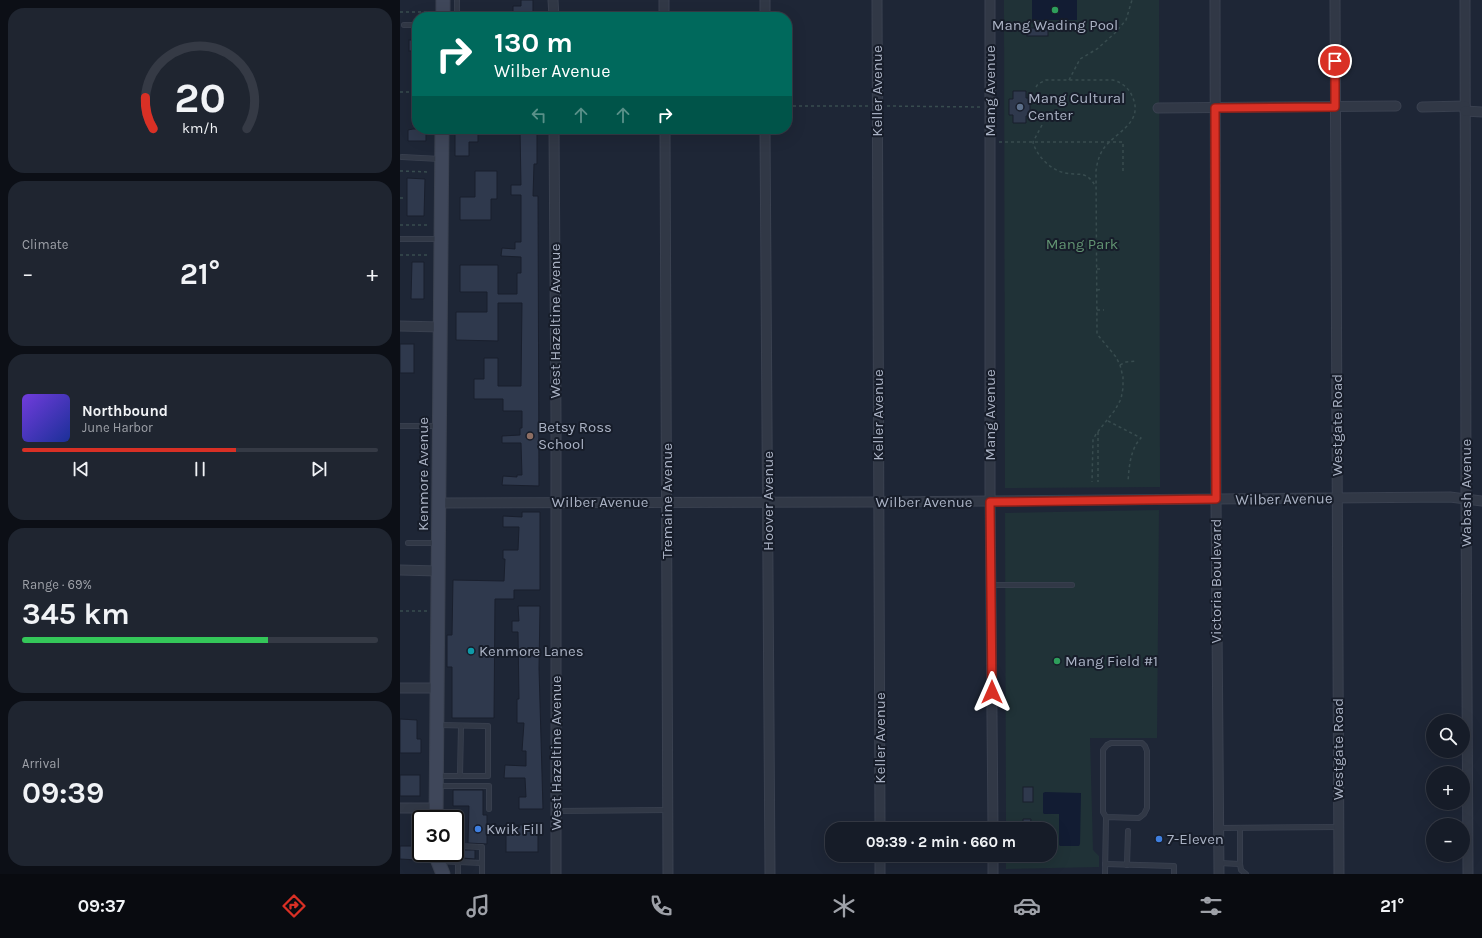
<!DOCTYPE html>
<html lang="en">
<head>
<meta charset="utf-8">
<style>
  :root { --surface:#161c28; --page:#1f2530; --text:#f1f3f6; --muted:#9ea1a8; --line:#353a45; --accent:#d93025 }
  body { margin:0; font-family:Karla,sans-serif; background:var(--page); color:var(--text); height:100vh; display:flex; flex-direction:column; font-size:15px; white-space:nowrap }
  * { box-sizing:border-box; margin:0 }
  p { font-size:13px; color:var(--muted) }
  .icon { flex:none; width:22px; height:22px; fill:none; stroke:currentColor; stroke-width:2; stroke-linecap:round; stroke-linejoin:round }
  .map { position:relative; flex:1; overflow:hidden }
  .sheet { display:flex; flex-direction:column; gap:8px; padding:8px; background:#0c0f16; width:400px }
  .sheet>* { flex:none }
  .guide { position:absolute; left:12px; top:12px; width:380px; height:122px; border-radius:16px; box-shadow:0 4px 16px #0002,0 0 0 1px var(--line); background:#00695c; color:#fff; overflow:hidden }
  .tools { position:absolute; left:1026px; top:714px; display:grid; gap:8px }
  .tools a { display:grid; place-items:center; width:44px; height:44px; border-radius:50%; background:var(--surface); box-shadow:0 4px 16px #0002,0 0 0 1px var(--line); font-size:20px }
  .speed { position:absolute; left:12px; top:810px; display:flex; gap:8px; font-size:20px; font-weight:700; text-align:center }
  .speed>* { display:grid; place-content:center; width:52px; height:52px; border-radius:50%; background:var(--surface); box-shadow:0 4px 16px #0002,0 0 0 1px var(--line); line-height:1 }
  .speed .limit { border:2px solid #111; border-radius:6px; background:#fff; color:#111 }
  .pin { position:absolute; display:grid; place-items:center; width:34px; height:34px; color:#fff; margin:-17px; border:2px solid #fff; border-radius:50%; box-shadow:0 1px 4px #0007 }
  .me { position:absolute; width:44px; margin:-22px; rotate:0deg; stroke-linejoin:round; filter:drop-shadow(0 0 3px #0008) }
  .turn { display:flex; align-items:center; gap:14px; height:84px; padding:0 16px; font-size:18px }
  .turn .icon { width:52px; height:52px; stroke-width:2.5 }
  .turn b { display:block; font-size:28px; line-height:34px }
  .lanes { display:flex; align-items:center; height:38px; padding:0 16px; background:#0003; justify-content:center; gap:20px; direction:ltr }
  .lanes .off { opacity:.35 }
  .big { font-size:30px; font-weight:700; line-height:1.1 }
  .sheet .card { flex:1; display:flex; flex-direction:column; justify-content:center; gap:6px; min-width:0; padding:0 14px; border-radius:16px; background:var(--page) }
  .sheet .dial { align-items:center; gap:0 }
  .dial svg { height:104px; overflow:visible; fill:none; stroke:var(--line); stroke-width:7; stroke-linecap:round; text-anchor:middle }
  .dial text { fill:var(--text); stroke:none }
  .song { display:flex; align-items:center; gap:12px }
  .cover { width:48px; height:48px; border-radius:6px; background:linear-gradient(135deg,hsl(260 70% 55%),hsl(230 70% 35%)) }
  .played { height:4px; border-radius:2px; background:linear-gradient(90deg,var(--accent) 60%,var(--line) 60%) }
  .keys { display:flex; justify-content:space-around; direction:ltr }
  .heat { display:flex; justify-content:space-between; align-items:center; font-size:22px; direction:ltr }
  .charge { height:6px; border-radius:3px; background:linear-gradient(90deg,#34c759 69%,var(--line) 0) }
  .trip { position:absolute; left:425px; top:822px; width:232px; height:40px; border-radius:16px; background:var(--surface); box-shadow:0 4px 16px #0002,0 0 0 1px var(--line); font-weight:700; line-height:40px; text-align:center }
  .tab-bar { display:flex; height:64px; justify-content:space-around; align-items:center; background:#090b10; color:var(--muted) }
  .tab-bar .icon { width:28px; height:28px }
  .tab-bar .on { color:var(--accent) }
  .tab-bar b { font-size:18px; color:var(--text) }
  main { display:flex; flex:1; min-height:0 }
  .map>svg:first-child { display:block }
  .green { fill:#203237 }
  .water { fill:#121c33 }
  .building { fill:#2f394d; stroke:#191f2d }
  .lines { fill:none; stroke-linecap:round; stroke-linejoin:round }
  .lane-casing { stroke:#3a4150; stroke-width:6 }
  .street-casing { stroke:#3a4150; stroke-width:11 }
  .secondary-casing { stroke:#3a4150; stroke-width:15 }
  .path { stroke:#384c4f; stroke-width:1.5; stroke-dasharray:3 3; stroke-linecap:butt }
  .lane { stroke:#313846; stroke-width:4.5 }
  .street { stroke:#313846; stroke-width:9 }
  .secondary { stroke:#3f475a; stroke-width:13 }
  .route-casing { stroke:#8d1f18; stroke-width:10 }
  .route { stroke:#d93025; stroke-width:7 }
  .leisure-dot { fill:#2e9e5b; stroke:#171d2a; stroke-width:1.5 }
  .service-dot { fill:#5c6f8a; stroke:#171d2a; stroke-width:1.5 }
  .education-dot { fill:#8d6e63; stroke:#171d2a; stroke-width:1.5 }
  .culture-dot { fill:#0f9aa8; stroke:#171d2a; stroke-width:1.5 }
  .shop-dot { fill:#3f7fe0; stroke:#171d2a; stroke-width:1.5 }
  .labels { text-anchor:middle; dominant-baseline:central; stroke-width:4; stroke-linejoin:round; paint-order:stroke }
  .poi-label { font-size:15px; fill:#aab2c4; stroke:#171d2a; text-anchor:start }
  .street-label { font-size:15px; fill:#aab2c4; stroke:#171d2a }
  .park-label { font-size:15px; fill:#629472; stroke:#171d2a }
</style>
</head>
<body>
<main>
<section class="sheet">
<div class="card dial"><svg viewBox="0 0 100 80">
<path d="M14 69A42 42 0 1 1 86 69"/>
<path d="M14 69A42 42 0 0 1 8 45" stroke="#d93025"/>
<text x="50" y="56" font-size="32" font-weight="700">20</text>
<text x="50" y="72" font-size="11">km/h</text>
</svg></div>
<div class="card"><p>Climate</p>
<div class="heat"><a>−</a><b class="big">21°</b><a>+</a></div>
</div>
<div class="card">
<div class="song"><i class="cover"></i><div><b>Northbound</b><p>June Harbor</p></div></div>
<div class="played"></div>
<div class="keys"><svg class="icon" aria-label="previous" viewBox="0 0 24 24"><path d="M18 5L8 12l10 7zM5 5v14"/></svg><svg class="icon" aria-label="pause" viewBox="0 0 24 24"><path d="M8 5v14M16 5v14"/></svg><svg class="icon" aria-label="next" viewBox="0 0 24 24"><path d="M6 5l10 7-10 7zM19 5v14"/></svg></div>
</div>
<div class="card"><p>Range · 69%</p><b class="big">345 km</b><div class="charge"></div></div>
<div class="card"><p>Arrival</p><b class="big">09:39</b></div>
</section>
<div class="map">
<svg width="1082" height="874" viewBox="0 0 1082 874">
  <rect width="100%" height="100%" fill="#1e2636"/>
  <!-- green -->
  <g class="green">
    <polygon points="604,0 759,0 760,487 605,488"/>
    <polygon points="759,510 757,738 690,738 693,850 699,856 699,867 606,869 606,855 650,855 650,829 606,829 605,513"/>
  </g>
  <!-- water -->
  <g class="water">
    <rect x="632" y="0" width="45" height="20"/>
    <polygon points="645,792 681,793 680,844 679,846 660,846 659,845 659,814 644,814 643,813 643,793"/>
  </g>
  <!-- building -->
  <g class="building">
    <polygon points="121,0 133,0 133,17 113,17 113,6 121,6"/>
    <rect x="627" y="28" width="21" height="8"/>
    <rect x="9" y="40" width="8" height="11"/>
    <polygon points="613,91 626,91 626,98 630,98 630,116 626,116 626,123 613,123 613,115 609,115 609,99 613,99"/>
    <polygon points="13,129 26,129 26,141 8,141 8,130"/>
    <polygon points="55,129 78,129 78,142 69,142 69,156 55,156"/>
    <polygon points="120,129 137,129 137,164 134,164 133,196 138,196 139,486 102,485 103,476 117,477 117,475 122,475 121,443 102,443 102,436 120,435 120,428 122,428 122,411 103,411 103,399 74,399 74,379 84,379 84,358 98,358 98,386 121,386 122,303 98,303 98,341 56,340 56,312 87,312 87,292 60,292 60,265 98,265 98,294 117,294 117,273 121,273 121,257 101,256 102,248 115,249 115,242 121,242 121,195 111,195 111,185 121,185"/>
    <polygon points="75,171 97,171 97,199 91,199 91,220 60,220 60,197 75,197"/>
    <polygon points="7,178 25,179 24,216 7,216"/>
    <polygon points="12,262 24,262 24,299 11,299"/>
    <rect x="0" y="344" width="14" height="29"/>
    <polygon points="122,512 140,512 140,590 114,590 114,599 95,599 94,718 52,718 52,667 47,667 47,635 52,635 53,580 104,581 105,559 103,559 103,550 118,550 119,527 103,527 103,516 122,517"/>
    <polygon points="118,606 140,606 139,668 143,809 119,809 119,797 126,797 125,778 104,778 105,765 126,766 126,751 122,751 124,723 117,723 117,699 119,699 118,632 112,632 112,621 119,621"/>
    <polygon points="0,719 17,720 17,739 21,739 21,753 0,753"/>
    <rect x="0" y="775" width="20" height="21"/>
    <rect x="623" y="787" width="10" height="15"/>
    <polygon points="53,790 83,790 83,815 87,815 87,844 68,843 69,806 53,806"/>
    <polygon points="623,819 631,819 630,828 623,828"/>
    <rect x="106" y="825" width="32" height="27"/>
    <polygon points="0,846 18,846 18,860 0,859"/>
    <polygon points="62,850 75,850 75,859 62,858"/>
  </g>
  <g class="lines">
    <!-- lane casing -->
    <g class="lane-casing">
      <g id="lane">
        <polyline points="57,17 57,0"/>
        <polyline points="4,25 17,25"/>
        <polyline points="2,157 40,159"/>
        <polyline points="1,239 39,239"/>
        <polyline points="0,426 38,426"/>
        <polyline points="8,543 38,543"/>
        <polyline points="591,585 672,585"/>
        <polyline points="38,776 88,776 88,726 38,725"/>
        <polyline points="60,776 61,726"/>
        <polyline points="38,786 89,786 89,809"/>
        <polyline points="156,811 268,810"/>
        <polyline points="56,816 58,862 82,863"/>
        <polyline points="819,828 939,827"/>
        <polyline points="57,846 82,847 82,874"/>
        <polyline points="39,861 58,862 58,874"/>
        <polyline points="819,863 840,864 840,828"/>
        <polyline points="705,864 774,866 774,874"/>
        <polyline points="840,864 841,870 846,874"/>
        <polyline points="727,865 728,831"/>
        <polyline points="705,874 706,817 703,812 703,750 707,745 711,743 742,743 745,746 747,751 747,808 744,814 739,818 706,817"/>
      </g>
    </g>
    <!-- street casing -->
    <g class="street-casing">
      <g id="street">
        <polyline points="153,0 154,17"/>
        <polyline points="264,0 264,17"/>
        <polyline points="365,0 365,17"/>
        <polyline points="477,0 480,829"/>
        <polyline points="590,0 590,489 593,829"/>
        <polyline points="815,0 816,499 819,874"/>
        <polyline points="935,0 939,874"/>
        <polyline points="1065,0 1066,499 1068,874"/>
        <polyline points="1022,107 1065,106"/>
        <polyline points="758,108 996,106"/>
        <polyline points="1065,111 1082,112"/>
        <polyline points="154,129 156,420 156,874"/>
        <polyline points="265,129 268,874"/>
        <polyline points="365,129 370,874"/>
        <polyline points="0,326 40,327"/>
        <polyline points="38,503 479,502 1050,497 1082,501"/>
        <polyline points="0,570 38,571"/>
        <polyline points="0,688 37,688"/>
        <polyline points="0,808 36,808"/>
        <polyline points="480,855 480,874"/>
        <polyline points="593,855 593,874"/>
      </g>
    </g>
    <!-- secondary casing -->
    <g class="secondary-casing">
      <g id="secondary">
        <polyline points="43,17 43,0"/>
        <polyline points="36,819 42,129"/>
        <polyline points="35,854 43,874"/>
      </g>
    </g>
    <!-- path -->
    <g class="path">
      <polyline points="0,12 32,12"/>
      <polyline points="600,25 622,23"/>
      <polyline points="669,80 680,59 697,49 715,33 726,20 732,0"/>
      <path d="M 636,87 L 638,84 L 646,80 L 713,80 C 723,83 729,88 733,98 C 743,123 716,132 704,148 C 699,155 697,163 696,171 L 697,334 L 716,357 L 720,365 L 723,377 L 723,388 L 721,399 L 715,410 L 696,434 L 693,440 L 692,482"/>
      <polyline points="0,92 17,92"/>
      <polyline points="387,106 469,106"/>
      <polyline points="487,106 581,107"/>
      <path d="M 642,125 L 633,142 C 636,155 650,170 665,173 C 681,176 686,170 696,187"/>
      <polyline points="599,142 723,142 723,173"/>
      <polyline points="0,171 29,172"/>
      <polyline points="0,198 4,198"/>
      <polyline points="0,225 30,225"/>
      <polyline points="697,248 703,248"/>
      <polyline points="0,255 30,255"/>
      <polyline points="697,269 703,269"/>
      <polyline points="697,290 703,289"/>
      <polyline points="697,310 704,310"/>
      <polyline points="720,365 726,362 736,361"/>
      <path d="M 708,421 L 741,438 C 730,449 729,468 728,482"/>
      <polyline points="698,432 698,482"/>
      <polyline points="0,611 28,611"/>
    </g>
    <!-- lane -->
    <use href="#lane" class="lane"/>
    <!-- street -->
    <use href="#street" class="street"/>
    <!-- secondary -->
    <use href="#secondary" class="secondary"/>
  </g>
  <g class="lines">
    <!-- route casing -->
    <g class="route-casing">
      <polyline id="route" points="592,692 590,502 816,499 815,108 935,107 935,61"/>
    </g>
    <!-- route -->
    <use href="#route" class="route"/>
  </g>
  <!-- markers -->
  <g class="leisure-dot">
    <circle cx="655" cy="10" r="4"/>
    <circle cx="657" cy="661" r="4"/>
  </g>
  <circle class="service-dot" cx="620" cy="107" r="4"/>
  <circle class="education-dot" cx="130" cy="436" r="4"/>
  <circle class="culture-dot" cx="71" cy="651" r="4"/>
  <g class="shop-dot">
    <circle cx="78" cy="829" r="4"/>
    <circle cx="759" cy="839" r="4"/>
  </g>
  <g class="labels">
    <!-- poi labels -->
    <g class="poi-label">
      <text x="655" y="25" text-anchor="middle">Mang Wading Pool</text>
      <text x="628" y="98">Mang Cultural<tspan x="628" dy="17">Center</tspan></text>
      <text x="138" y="427">Betsy Ross<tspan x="138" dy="17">School</tspan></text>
      <text x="79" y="651">Kenmore Lanes</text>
      <text x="665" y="661">Mang Field #1</text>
      <text x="86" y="829">Kwik Fill</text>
      <text x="767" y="839">7-Eleven</text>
    </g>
    <!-- street labels -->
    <g class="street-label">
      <text transform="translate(477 91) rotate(-90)">Keller Avenue</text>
      <text transform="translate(590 91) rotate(-90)">Mang Avenue</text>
      <text transform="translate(155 321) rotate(-90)">West Hazeltine Avenue</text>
      <text transform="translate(478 415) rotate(-90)">Keller Avenue</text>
      <text transform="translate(590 415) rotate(-90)">Mang Avenue</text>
      <text transform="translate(937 425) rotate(-90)">Westgate Road</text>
      <text transform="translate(23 474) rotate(-90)">Kenmore Avenue</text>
      <text transform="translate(1066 493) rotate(-90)">Wabash Avenue</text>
      <text transform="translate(884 499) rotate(-1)">Wilber Avenue</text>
      <text transform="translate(267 501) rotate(-90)">Tremaine Avenue</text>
      <text transform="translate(368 501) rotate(-90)">Hoover Avenue</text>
      <text x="200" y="502">Wilber Avenue</text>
      <text x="524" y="502">Wilber Avenue</text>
      <text transform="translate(816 581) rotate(-90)">Victoria Boulevard</text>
      <text transform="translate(480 738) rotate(-90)">Keller Avenue</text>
      <text transform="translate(938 749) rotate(-90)">Westgate Road</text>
      <text transform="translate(156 753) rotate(-90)">West Hazeltine Avenue</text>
    </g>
    <!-- park labels -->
    <g class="park-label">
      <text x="682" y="244">Mang Park</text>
    </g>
  </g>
</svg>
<div class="tools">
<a><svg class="icon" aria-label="search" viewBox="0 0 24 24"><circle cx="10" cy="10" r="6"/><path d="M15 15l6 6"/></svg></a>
<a>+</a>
<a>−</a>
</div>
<div class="speed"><div class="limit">30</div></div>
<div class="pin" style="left:935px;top:61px;background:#d93025"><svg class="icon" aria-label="arrive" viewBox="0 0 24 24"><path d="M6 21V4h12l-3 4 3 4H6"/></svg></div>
<svg class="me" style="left:592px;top:692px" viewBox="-20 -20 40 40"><path d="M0-17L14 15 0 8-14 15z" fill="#d93025" stroke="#fff" stroke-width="4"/></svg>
<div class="trip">09:39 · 2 min · 660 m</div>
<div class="guide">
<div class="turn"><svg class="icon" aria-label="right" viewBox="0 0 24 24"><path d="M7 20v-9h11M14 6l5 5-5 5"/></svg><div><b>130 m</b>Wilber Avenue</div></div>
<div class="lanes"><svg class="icon off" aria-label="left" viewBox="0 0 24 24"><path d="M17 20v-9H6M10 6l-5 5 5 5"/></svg><svg class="icon off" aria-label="ahead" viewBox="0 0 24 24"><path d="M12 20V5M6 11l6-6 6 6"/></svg><svg class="icon off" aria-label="ahead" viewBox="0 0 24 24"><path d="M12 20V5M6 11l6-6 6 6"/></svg><svg class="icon" aria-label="right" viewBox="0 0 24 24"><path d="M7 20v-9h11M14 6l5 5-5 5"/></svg></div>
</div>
</div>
</main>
<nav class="tab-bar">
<b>09:37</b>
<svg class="icon on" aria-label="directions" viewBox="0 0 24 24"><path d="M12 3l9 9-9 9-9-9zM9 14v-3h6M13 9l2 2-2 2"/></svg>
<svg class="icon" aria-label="music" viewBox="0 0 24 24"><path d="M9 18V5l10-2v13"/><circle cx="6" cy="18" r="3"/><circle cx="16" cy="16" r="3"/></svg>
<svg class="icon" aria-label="phone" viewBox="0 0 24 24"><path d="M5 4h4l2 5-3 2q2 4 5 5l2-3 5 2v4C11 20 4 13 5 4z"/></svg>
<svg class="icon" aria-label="climate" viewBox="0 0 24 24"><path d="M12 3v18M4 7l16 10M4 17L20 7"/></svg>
<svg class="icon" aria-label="car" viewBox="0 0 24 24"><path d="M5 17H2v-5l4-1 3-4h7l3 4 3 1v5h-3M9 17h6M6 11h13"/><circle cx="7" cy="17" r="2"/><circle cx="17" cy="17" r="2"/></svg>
<svg class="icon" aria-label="filters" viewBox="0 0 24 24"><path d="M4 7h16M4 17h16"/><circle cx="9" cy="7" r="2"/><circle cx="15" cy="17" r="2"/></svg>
<b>21°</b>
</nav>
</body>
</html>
